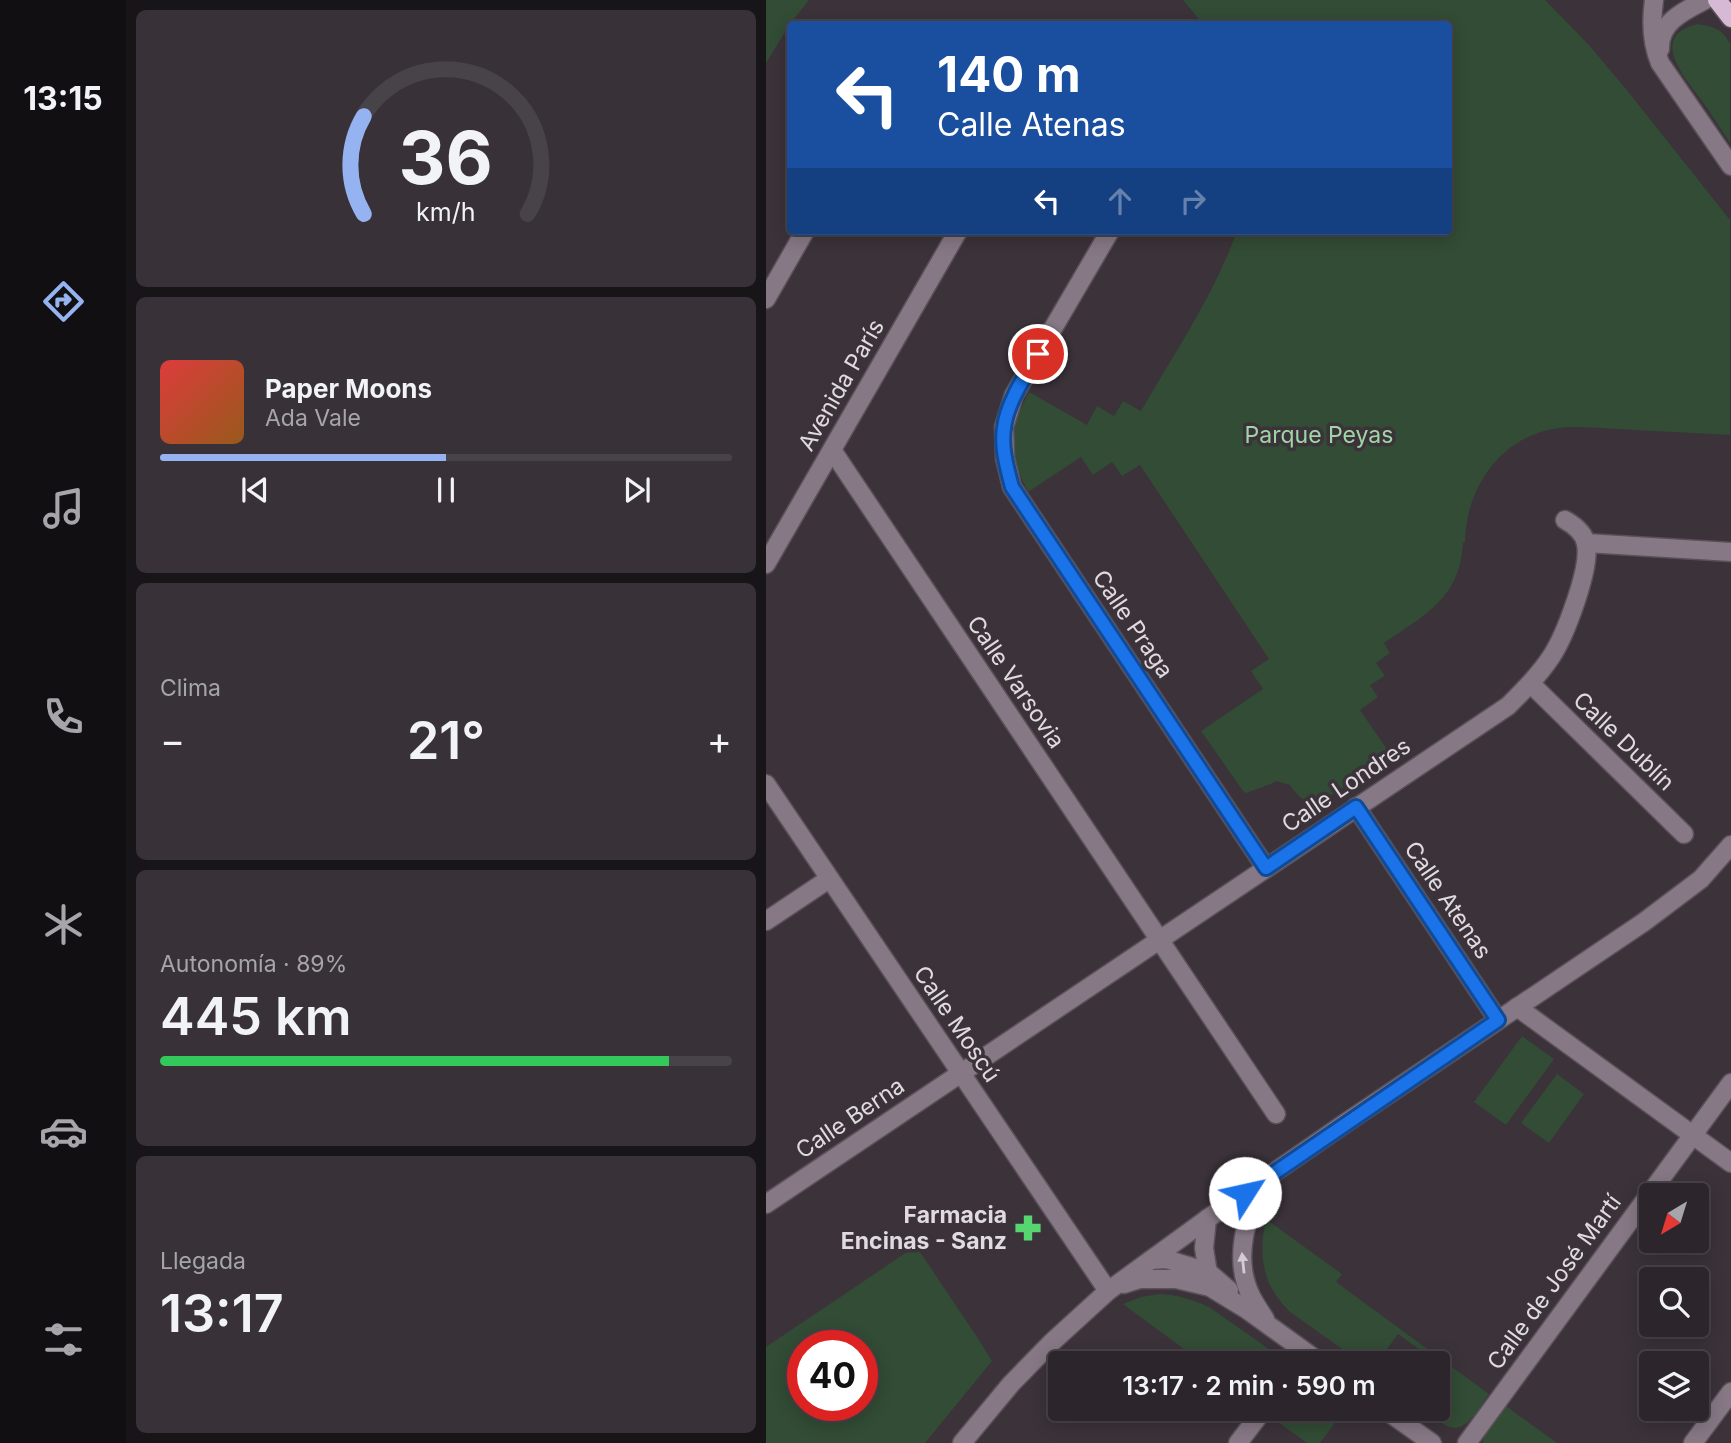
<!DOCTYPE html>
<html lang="es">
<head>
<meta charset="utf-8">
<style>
  :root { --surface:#2c262c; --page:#383238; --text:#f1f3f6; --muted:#a6a5a9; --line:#484348; --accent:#95b2f1 }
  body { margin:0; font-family:Inter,sans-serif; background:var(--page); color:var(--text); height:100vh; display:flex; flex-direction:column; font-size:26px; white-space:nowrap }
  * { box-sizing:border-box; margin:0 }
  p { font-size:23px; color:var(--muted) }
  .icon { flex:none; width:38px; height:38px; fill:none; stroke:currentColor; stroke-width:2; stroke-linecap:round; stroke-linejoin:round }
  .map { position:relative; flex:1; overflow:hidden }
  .details { display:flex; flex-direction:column; gap:10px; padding:10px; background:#181518; width:640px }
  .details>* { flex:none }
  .hud { position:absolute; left:21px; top:21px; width:665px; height:214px; border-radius:7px; box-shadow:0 4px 18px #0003,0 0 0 2px var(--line); background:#1a4fa0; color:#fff; overflow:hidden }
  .needle { width:46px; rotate:218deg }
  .fabs { position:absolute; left:873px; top:1183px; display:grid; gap:14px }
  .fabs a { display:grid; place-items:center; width:70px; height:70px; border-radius:7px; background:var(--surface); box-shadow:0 4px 18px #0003,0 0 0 2px var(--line); font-size:35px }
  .speed { position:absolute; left:21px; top:1330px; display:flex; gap:14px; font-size:35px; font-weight:700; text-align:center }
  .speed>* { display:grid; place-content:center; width:91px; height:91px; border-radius:50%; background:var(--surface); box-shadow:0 4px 18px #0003,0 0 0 2px var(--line); line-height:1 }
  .speed .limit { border:10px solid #d22; background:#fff; color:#111 }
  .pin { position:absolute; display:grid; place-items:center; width:60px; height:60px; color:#fff; margin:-30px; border:4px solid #fff; border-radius:50%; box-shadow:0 2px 7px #0007 }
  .me { position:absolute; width:77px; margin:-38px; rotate:55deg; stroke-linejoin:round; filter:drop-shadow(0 0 5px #0008) }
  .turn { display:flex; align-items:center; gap:24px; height:147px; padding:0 35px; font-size:32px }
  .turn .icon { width:91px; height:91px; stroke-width:2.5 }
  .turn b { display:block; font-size:49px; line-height:60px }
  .lanes { display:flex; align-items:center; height:66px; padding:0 35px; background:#0003; justify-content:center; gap:35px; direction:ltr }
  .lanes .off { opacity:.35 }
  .big { font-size:52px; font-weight:600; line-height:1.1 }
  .details .card { flex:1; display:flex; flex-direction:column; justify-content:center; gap:10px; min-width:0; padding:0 24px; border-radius:10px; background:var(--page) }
  .details .dial { align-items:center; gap:0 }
  .dial svg { height:182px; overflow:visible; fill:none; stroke:var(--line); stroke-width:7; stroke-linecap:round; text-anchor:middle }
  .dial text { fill:var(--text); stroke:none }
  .song { display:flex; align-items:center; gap:21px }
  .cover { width:84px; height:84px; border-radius:10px; background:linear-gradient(135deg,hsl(0 70% 55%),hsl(30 70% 35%)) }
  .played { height:7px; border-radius:4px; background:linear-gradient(90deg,var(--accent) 50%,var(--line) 50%) }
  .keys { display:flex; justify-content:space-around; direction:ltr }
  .heat { display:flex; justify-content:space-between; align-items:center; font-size:38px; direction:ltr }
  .charge { height:10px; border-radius:5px; background:linear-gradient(90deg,#34c759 89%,var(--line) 0) }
  .trip { position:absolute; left:282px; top:1351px; width:402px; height:70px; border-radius:7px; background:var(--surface); box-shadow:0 4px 18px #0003,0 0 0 2px var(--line); font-weight:600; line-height:70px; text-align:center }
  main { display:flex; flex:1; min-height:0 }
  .tab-bar { display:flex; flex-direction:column; width:126px; justify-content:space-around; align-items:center; background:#120f12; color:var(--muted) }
  .tab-bar .icon { width:49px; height:49px }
  .tab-bar .selected { color:var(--accent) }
  .tab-bar b { font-size:32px; color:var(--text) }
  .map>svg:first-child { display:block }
  .green { fill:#324c35; fill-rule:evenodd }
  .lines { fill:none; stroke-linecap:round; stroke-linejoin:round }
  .minor-casing { stroke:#595058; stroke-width:21 }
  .major-casing { stroke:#595058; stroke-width:21 }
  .minor { stroke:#867885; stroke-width:18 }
  .major { stroke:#d6bad5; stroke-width:18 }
  .oneway { fill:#d2ccd2 }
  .route-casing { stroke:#114b97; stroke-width:18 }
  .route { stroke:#1a73e8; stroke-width:12 }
  .labels { text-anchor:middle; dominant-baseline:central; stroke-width:7; stroke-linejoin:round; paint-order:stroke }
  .street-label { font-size:23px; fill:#e0dbe0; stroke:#3b323a }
  .park-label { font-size:23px; fill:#9fd5a5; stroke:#3b323a }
  .poi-label { font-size:23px; font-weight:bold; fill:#e0dbe0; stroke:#3b323a; text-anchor:end }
</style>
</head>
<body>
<main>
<nav class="tab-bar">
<b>13:15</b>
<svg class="icon selected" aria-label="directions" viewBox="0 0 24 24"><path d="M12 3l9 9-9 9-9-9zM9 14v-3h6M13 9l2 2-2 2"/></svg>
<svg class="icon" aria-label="music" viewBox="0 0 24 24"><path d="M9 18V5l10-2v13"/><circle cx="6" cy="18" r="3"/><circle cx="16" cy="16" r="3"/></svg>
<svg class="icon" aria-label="phone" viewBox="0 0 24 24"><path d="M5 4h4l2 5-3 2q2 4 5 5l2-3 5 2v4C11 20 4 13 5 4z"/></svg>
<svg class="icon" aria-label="climate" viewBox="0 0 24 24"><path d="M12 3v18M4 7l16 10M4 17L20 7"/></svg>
<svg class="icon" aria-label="car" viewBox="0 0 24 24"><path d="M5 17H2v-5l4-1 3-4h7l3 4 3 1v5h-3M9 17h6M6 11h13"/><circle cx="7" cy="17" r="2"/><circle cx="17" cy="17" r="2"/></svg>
<svg class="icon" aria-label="filters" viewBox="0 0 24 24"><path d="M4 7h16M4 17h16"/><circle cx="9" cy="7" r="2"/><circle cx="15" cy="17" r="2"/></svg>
</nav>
<section class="details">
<div class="card dial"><svg viewBox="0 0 100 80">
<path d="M14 69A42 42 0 1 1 86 69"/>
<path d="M14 69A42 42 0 0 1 14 26" stroke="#95b2f1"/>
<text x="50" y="56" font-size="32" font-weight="700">36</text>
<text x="50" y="72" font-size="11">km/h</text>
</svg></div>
<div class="card">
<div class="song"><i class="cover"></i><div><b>Paper Moons</b><p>Ada Vale</p></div></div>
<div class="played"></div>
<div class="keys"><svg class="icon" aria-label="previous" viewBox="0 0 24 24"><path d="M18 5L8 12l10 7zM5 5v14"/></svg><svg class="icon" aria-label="pause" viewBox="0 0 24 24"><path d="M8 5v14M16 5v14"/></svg><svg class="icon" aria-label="next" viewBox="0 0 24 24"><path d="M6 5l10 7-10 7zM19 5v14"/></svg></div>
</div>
<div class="card"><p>Clima</p>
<div class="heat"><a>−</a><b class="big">21°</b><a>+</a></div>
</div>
<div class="card"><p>Autonomía · 89%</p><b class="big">445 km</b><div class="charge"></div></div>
<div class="card"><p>Llegada</p><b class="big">13:17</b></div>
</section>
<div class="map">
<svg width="965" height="1443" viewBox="0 0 965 1443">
  <rect width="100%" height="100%" fill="#3b323a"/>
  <!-- green -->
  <g class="green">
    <polygon points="0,0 43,0 24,24 0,63"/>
    <path d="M 417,0 L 779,0 L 823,45 L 860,89 L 964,220 L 964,435 C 927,433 889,431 852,429 C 830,428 808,425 787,429 C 733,439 700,489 699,542 L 697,543 C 694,598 659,615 618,643 L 624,653 L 610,663 L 619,676 L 604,685 L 612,697 L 594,710 L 625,755 L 545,809 C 539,800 529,794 524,785 L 510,781 L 505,784 L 480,793 L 477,791 L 435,731 L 497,689 L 485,671 L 503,659 L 374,465 L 356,476 L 346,462 L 327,475 L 315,457 L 262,492 C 242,453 242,431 263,392 L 321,425 L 331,406 L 348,416 L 357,401 L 375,411 C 409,352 448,295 471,231 L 682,231 L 682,24 L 437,24 Z"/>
    <path d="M 932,24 C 948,27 957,29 964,44 L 964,143 C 955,129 946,115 936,101 C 919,78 881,35 932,24 Z"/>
    <polygon points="756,1036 788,1059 740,1125 708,1102"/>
    <polygon points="791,1074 818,1094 783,1143 755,1123"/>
    <path d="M 500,1219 L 576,1274 L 570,1282 L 723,1394 C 714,1406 701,1435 681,1426 C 673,1422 665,1414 657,1409 L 672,1409 L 672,1373 L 676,1366 L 632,1334 L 611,1363 L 596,1363 L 524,1312 C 496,1285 492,1256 500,1219 Z"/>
    <path d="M 150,1246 L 211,1337 L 226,1361 L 159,1443 L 0,1443 L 0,1347 ZM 37,1346 L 96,1346 L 96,1405 L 37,1405 Z"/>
    <path d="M 394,1294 C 412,1295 426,1299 443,1307 L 503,1349 L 509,1357 L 510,1363 L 430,1363 L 420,1356 L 422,1352 L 357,1304 L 375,1297 Z"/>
    <polygon points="740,1406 791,1443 717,1443 718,1436"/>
    <polygon points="511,1409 580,1409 593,1418 590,1422 577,1412 554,1443 541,1443 505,1417"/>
  </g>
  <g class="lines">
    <!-- minor casing -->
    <g class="minor-casing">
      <g id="minor">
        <path d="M 888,0 C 885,21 886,44 894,63 L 965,166"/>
        <path d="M 894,49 C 893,22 918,11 939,0"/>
        <polyline points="344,231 248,395 238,427 239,458 246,487 500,868"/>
        <polyline points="0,299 39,231"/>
        <polyline points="66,450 510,1114"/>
        <polyline points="820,543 965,552"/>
        <polyline points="0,564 192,231"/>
        <polyline points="765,684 918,834"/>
        <polyline points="0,784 342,1291"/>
        <polyline points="590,807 732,1020"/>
        <polyline points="0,921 63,879"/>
        <polyline points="751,1007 965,1163"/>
        <path d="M 497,1181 C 481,1217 466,1257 485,1296 C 489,1304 494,1311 499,1319"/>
        <path d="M 0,1204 L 742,706 C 758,690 773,675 785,657 C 799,636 825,568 820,544 C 818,532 808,525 799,520"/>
        <polyline points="441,1219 438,1248 443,1280"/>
        <polyline points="385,1260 400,1259 442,1272 463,1290"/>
        <polyline points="358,1284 374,1279 410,1279 444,1287 480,1309 555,1363"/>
        <polyline points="618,1409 666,1443"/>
        <polyline points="196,1443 245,1384 285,1343 342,1291 441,1219 581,1122 878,922 935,879 965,845"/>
        <polyline points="472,1443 498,1409"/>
        <polyline points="701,1443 965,1083"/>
        <polyline points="927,1443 965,1392"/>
      </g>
    </g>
    <!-- major casing -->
    <g class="major-casing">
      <polyline id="major" points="951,0 965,18"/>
    </g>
    <!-- minor -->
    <use href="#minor" class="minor"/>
    <!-- major -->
    <use href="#major" class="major"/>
  </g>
  <!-- one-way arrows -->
  <defs><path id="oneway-solid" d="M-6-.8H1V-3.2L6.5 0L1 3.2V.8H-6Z" transform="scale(1.75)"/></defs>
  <use class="oneway" href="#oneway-solid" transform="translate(477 1263) rotate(-96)"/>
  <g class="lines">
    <!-- route casing -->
    <g class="route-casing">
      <path id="route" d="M 272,354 C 260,375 241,402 238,428 C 235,448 241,468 246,487 L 500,868 L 590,807 L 732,1020 L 479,1193"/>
    </g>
    <!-- route -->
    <use href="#route" class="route"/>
  </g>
  <!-- icons -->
  <defs>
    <g id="pharmacy-bare" transform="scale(2.1)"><path d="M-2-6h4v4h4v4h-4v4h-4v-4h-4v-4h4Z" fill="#57d570" stroke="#3b323a" stroke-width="2.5" paint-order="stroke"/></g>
  </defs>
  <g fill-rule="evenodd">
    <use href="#pharmacy-bare" x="262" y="1228"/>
  </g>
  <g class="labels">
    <!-- street labels -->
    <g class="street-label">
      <text transform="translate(75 385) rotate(-60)">Avenida París</text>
      <text transform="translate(367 624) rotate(56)">Calle Praga</text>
      <text transform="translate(250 682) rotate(56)">Calle Varsovia</text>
      <text transform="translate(858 741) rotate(44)">Calle Dublín</text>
      <text transform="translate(580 785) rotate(-34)">Calle Londres</text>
      <text transform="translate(682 900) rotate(56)">Calle Atenas</text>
      <text transform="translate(191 1024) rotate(56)">Calle Moscú</text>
      <text transform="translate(84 1118) rotate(-34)">Calle Berna</text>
      <text transform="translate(788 1282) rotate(-54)">Calle de José Martí</text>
    </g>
    <!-- park labels -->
    <g class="park-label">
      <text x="553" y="435">Parque Peyas</text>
    </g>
    <!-- poi labels -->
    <g class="poi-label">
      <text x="241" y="1215">Farmacia<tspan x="241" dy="26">Encinas - Sanz</tspan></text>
    </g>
  </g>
</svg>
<div class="fabs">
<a><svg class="needle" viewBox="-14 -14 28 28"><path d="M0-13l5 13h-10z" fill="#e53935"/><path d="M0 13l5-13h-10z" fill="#a6a5a9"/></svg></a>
<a><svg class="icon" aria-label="search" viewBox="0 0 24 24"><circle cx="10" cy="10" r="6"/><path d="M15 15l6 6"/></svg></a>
<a><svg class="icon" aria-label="layers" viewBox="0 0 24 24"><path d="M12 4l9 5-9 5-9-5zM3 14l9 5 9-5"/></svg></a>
</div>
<div class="speed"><div class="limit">40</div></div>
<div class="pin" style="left:272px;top:354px;background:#d93025"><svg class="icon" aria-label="arrive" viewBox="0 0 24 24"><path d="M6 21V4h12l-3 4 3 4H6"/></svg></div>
<svg class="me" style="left:479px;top:1193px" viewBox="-20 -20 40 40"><circle r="19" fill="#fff"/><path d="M0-13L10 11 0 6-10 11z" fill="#1a73e8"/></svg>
<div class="trip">13:17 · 2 min · 590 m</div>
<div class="hud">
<div class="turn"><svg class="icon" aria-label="left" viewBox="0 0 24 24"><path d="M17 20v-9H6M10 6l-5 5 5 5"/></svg><div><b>140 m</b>Calle Atenas</div></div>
<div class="lanes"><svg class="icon" aria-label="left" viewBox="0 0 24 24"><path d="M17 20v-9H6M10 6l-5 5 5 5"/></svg><svg class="icon off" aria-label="ahead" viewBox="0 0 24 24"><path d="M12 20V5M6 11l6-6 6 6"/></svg><svg class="icon off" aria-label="right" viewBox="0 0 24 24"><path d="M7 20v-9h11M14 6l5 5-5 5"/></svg></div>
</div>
</div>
</main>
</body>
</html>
